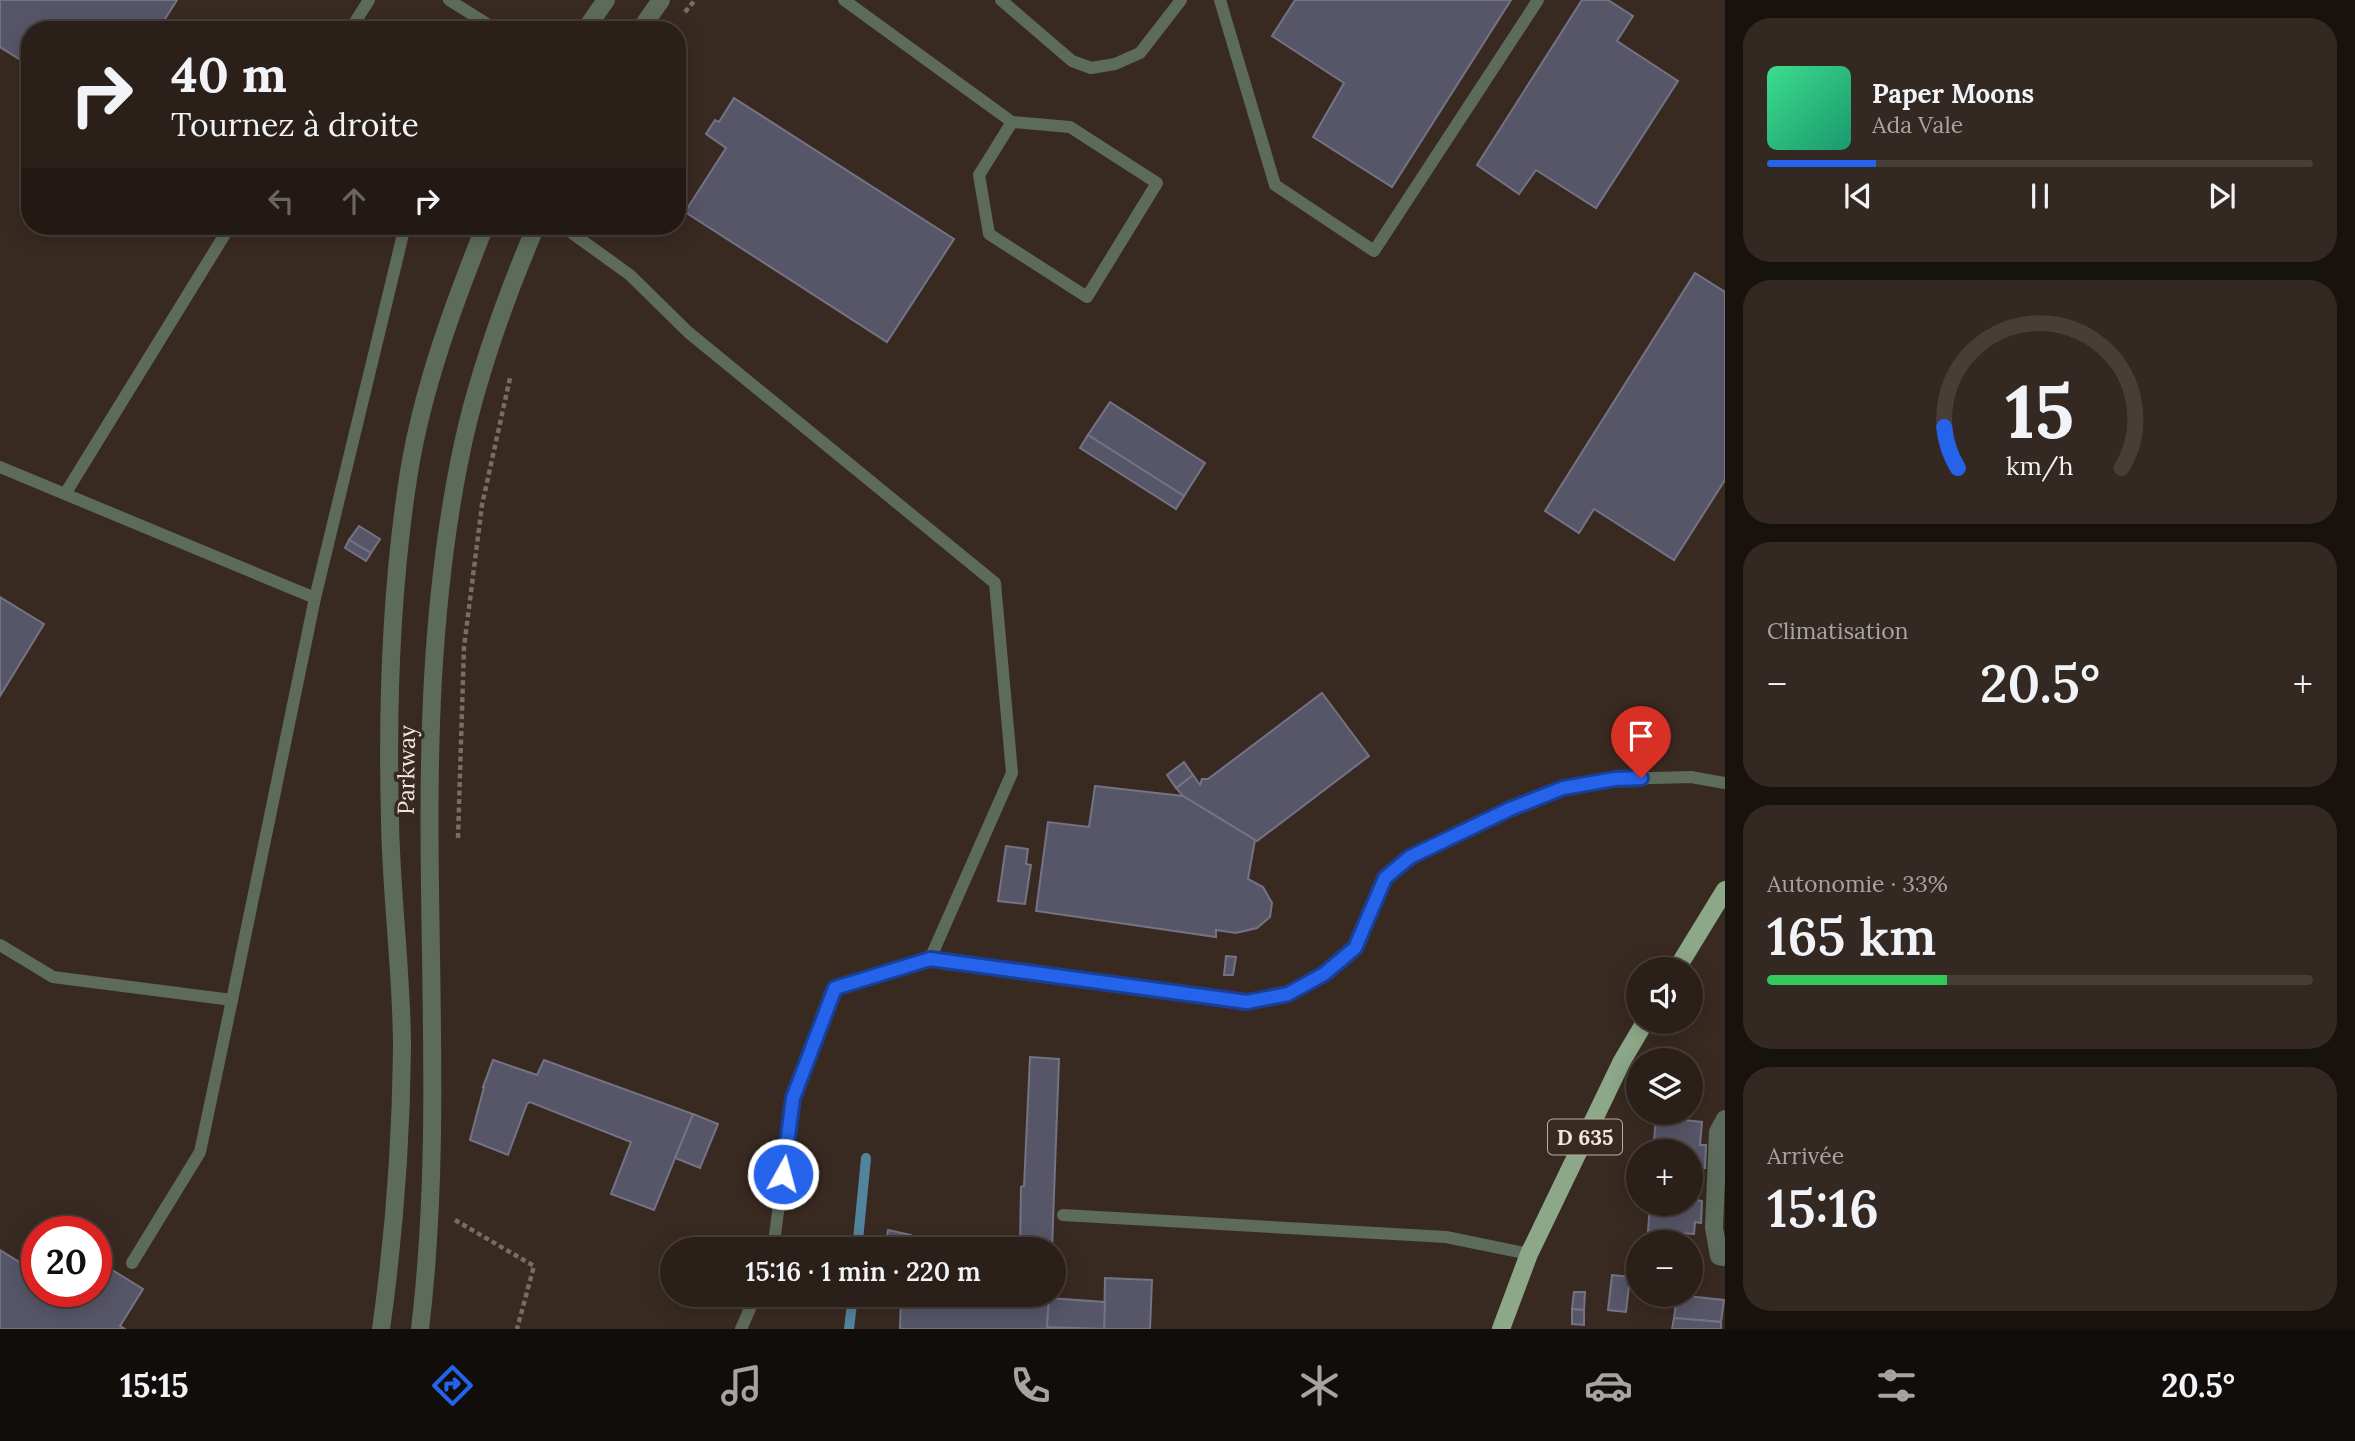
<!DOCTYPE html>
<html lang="fr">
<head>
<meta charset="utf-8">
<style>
  :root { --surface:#2b2019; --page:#332822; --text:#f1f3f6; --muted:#a6a3a2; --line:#473e38; --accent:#2563eb }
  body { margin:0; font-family:Lora,serif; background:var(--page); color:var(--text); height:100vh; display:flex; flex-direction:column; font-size:26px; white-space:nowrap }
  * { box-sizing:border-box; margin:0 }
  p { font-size:23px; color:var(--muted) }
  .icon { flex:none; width:38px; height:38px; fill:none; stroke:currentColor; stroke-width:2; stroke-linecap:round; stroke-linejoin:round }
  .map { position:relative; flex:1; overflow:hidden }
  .drawer { display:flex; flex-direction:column; gap:18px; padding:18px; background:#18120e; width:630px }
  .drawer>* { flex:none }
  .banner { position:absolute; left:21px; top:21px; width:665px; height:214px; border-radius:28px; box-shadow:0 4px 18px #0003,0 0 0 2px var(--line); background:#2b2019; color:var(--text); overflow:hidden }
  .fabs { position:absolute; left:1626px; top:957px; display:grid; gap:14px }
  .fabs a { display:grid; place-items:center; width:77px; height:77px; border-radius:50%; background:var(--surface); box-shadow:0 4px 18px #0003,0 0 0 2px var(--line); font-size:35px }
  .speed { position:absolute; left:21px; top:1216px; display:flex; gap:14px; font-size:35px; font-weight:700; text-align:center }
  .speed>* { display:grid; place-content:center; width:91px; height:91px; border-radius:50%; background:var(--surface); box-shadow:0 4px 18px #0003,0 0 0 2px var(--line); line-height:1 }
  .speed .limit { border:10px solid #d22; background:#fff; color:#111 }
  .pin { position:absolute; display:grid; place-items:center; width:60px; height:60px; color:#fff; margin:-72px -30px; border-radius:50% 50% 50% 0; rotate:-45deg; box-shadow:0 0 7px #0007 }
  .pin .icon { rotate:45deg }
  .me { position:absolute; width:77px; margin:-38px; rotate:7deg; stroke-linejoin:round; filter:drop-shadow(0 0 5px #0008) }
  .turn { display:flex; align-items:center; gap:24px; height:147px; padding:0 35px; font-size:32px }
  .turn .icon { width:91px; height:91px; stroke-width:2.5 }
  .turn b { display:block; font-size:49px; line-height:60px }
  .lanes { display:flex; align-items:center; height:66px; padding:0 35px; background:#0003; justify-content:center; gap:35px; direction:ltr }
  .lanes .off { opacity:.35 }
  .big { font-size:52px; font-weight:600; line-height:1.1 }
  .drawer .card { flex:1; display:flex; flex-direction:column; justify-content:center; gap:10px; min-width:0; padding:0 24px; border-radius:28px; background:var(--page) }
  .drawer .dial { align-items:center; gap:0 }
  .dial svg { height:182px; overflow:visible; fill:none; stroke:var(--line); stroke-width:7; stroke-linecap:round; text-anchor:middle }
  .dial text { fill:var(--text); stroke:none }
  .song { display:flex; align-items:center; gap:21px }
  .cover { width:84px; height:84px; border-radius:10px; background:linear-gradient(135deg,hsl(150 70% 55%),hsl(160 70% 35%)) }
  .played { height:7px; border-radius:4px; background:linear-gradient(90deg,var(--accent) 20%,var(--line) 20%) }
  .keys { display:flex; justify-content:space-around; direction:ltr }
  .heat { display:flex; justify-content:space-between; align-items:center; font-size:38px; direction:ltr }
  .charge { height:10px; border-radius:5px; background:linear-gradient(90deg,#34c759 33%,var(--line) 0) }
  .trip { position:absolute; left:660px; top:1237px; width:406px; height:70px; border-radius:35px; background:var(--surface); box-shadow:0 4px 18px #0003,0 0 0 2px var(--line); font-weight:600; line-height:70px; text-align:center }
  .menu { display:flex; height:112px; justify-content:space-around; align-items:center; background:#110d0a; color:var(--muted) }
  .menu .icon { width:49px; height:49px }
  .menu .selected { color:var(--accent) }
  .menu b { font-size:32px; color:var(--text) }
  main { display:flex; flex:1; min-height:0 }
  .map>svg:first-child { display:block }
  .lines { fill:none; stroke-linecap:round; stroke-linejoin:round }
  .stream { stroke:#53849d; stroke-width:10 }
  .building { fill:#575668; stroke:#737385; stroke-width:2 }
  .path { stroke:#796c63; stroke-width:4.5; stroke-dasharray:5 3.5; stroke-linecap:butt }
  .service { stroke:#5d6b5c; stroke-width:12 }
  .minor { stroke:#5d6b5c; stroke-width:18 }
  .primary { stroke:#8ca888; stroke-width:18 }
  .route-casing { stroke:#184099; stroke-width:18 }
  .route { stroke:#2563eb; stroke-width:12 }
  .labels { text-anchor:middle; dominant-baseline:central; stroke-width:7; stroke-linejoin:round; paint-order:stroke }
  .shield { fill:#392a21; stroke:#b9aea6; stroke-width:2 }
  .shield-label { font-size:21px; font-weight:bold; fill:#f0e6df }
  .street-label { font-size:23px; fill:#f0e6df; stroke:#392a21 }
</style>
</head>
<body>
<main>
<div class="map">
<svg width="1725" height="1329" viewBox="0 0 1725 1329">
  <rect width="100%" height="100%" fill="#392a21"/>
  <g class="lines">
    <!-- stream -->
    <g class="stream">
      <polyline points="857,1250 866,1158"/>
      <polyline points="849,1329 853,1295"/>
    </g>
  </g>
  <!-- building -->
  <g class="building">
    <polygon points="0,0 177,0 158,30 30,30 30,66 0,47"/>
    <polygon points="1295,0 1511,0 1392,187 1313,137 1344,83 1272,36"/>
    <polygon points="1582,0 1608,0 1633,16 1617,41 1678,81 1596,208 1536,170 1519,194 1477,165"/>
    <polygon points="734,98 954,239 887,342 685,212 726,148 706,134 715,120 719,122"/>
    <polygon points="1695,273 1725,292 1725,480 1674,560 1594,509 1579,533 1545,511"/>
    <polygon points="1110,402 1205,463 1184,496 1088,435"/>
    <polygon points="1088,435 1184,496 1176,509 1080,448"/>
    <polygon points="359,526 380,539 371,553 349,540"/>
    <polygon points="349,540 371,553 366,561 345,548"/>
    <polygon points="0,597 44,624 0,696"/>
    <polygon points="1322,693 1369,756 1257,841 1183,796 1176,788 1193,775 1200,785 1202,779 1208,779"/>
    <polygon points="1184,762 1193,775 1176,788 1167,775"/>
    <polygon points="1095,786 1183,796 1255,840 1248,879 1263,887 1272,903 1270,917 1257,928 1236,933 1216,930 1216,937 1036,911 1048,822 1089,827"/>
    <polygon points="1006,846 1028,849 1026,864 1031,865 1025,904 998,901"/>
    <polygon points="1226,956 1236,957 1233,975 1224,975"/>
    <polygon points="1030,1057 1059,1059 1052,1249 1020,1247 1021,1187 1024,1186"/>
    <polygon points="493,1060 537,1075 544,1060 693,1114 654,1210 611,1194 631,1142 530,1102 527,1104 508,1155 470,1140 484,1087 483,1087"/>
    <polygon points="693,1114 718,1124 700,1168 675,1158"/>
    <polygon points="1656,1117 1702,1122 1700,1145 1706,1145 1705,1168 1699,1167 1697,1200 1702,1201 1701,1223 1695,1222 1694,1234 1648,1231 1650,1204 1690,1204 1690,1152 1653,1152"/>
    <polygon points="888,1230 911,1235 909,1250 885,1250"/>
    <polygon points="0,1250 37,1273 37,1292 66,1292 78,1300 84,1292 96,1292 96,1271 101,1263 143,1289 120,1326 125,1329 0,1329"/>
    <polygon points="1612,1275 1630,1277 1626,1312 1608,1310"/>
    <polygon points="1105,1278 1152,1280 1150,1329 1104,1329"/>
    <polygon points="1574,1292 1585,1292 1584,1310 1572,1309"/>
    <polygon points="901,1295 1049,1295 1047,1327 1074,1329 900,1329"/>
    <polygon points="1677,1295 1724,1300 1721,1322 1674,1318"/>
    <polygon points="1049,1298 1105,1302 1104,1329 1047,1327"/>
    <polygon points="1572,1309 1584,1310 1584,1325 1572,1324"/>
    <polygon points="1674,1318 1721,1322 1721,1329 1672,1329"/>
  </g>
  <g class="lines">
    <!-- path -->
    <g class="path">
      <polyline points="685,12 695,0"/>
      <polyline points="458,838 464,647 482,505 510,378"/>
      <polyline points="455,1220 534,1266 517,1329"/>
    </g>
    <!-- service -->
    <g class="service">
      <polyline points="449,0 497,30"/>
      <polyline points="844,0 1012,122 1070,127 1157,183 1087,297 989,234 979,175 1012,122"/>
      <polyline points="1001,0 1072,61 1091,68 1115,64 1140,53 1181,0"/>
      <polyline points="1220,0 1275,185 1374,251 1538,0"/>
      <polyline points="350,30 369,0"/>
      <polyline points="562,226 630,275 688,332 995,583 1012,773 930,959"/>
      <polyline points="0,467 315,598"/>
      <polyline points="65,494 230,226"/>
      <polyline points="0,945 53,977 232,1000 315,598 405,226"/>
      <polyline points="1063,1215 1446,1237 1529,1254"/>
      <polyline points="773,1250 793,1098 835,988 930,959 1247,1002 1288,994 1324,974 1355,948 1385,878 1410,857 1510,809 1563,788 1615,779 1691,777 1725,783"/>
      <polyline points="132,1263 200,1152 232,1000"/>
      <polyline points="741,1329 756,1295"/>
    </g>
    <!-- minor -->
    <g class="minor">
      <polyline points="585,30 606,0"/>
      <polyline points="640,30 661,0"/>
      <polyline points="1725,1119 1718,1132 1714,1228 1719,1256 1725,1257"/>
      <path d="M 381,1329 C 394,1237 401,1142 402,1049 C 402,972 391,896 390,819 C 387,704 391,586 409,472 C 423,387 453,306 485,226"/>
      <path d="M 420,1329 C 446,1113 421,895 433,678 C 438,593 448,505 468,422 C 485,355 509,289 536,226"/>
    </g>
    <!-- primary -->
    <g class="primary">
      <polyline points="1676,970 1725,890"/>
      <polyline points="1501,1329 1529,1254 1622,1061 1645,1022"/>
    </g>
  </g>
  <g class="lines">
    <!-- route casing -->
    <g class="route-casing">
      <polyline id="route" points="783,1174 793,1098 835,988 930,959 1247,1002 1288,994 1324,974 1355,948 1385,878 1410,857 1510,809 1563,788 1615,779 1641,778"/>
    </g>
    <!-- route -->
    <use href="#route" class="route"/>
  </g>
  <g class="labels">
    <!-- shield labels -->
    <rect class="shield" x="1548" y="1119.5" width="74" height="35" rx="5"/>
    <g class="shield-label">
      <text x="1585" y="1137">D 635</text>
    </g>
    <!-- street labels -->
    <g class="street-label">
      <text transform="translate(406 770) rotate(-89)">Parkway</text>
    </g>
  </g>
</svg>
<div class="fabs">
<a><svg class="icon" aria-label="sound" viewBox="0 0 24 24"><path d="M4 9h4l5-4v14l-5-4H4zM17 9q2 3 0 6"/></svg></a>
<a><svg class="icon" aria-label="layers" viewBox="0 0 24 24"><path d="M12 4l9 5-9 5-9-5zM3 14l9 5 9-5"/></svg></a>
<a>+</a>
<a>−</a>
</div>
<div class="speed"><div class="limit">20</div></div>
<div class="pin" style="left:1641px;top:778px;background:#d93025"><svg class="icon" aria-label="arrive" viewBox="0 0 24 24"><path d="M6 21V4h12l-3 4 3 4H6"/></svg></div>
<svg class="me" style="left:783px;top:1174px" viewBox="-20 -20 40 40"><circle r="17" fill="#2563eb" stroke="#fff" stroke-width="3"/><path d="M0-11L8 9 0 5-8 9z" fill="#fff"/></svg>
<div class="trip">15:16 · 1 min · 220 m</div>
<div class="banner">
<div class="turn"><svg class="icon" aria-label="right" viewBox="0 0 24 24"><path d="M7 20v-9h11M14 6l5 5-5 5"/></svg><div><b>40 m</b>Tournez à droite</div></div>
<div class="lanes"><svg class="icon off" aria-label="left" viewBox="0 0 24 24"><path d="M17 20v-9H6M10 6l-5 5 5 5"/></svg><svg class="icon off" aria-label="ahead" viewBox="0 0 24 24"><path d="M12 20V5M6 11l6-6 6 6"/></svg><svg class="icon" aria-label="right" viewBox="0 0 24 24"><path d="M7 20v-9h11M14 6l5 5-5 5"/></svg></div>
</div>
</div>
<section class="drawer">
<div class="card">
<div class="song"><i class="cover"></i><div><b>Paper Moons</b><p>Ada Vale</p></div></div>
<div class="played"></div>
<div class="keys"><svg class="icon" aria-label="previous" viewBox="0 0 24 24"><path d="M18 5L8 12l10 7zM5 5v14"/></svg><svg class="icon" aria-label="pause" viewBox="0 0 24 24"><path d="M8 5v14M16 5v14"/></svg><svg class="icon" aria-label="next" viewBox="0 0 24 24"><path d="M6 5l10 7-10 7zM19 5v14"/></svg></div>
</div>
<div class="card dial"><svg viewBox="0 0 100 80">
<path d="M14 69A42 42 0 1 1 86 69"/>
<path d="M14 69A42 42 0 0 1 8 51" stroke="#2563eb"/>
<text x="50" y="56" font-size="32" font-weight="700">15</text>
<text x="50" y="72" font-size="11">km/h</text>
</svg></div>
<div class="card"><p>Climatisation</p>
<div class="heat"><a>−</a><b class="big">20.5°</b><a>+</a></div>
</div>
<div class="card"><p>Autonomie · 33%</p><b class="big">165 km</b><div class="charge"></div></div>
<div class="card"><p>Arrivée</p><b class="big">15:16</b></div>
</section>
</main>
<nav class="menu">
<b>15:15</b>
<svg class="icon selected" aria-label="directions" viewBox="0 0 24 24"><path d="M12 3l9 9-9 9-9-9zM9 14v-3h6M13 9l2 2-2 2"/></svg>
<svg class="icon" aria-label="music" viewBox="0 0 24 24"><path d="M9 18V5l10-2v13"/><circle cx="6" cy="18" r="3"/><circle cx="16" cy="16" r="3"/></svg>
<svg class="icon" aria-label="phone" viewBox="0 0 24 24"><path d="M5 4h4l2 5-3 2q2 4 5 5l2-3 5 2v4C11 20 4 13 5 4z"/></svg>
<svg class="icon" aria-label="climate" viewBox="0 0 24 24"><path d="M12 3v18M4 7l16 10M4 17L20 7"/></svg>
<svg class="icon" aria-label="car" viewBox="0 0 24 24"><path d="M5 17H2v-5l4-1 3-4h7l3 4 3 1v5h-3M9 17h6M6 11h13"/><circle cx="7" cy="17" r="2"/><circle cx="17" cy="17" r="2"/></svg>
<svg class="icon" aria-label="filters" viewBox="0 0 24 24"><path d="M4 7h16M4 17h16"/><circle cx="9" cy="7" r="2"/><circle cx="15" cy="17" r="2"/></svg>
<b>20.5°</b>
</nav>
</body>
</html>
